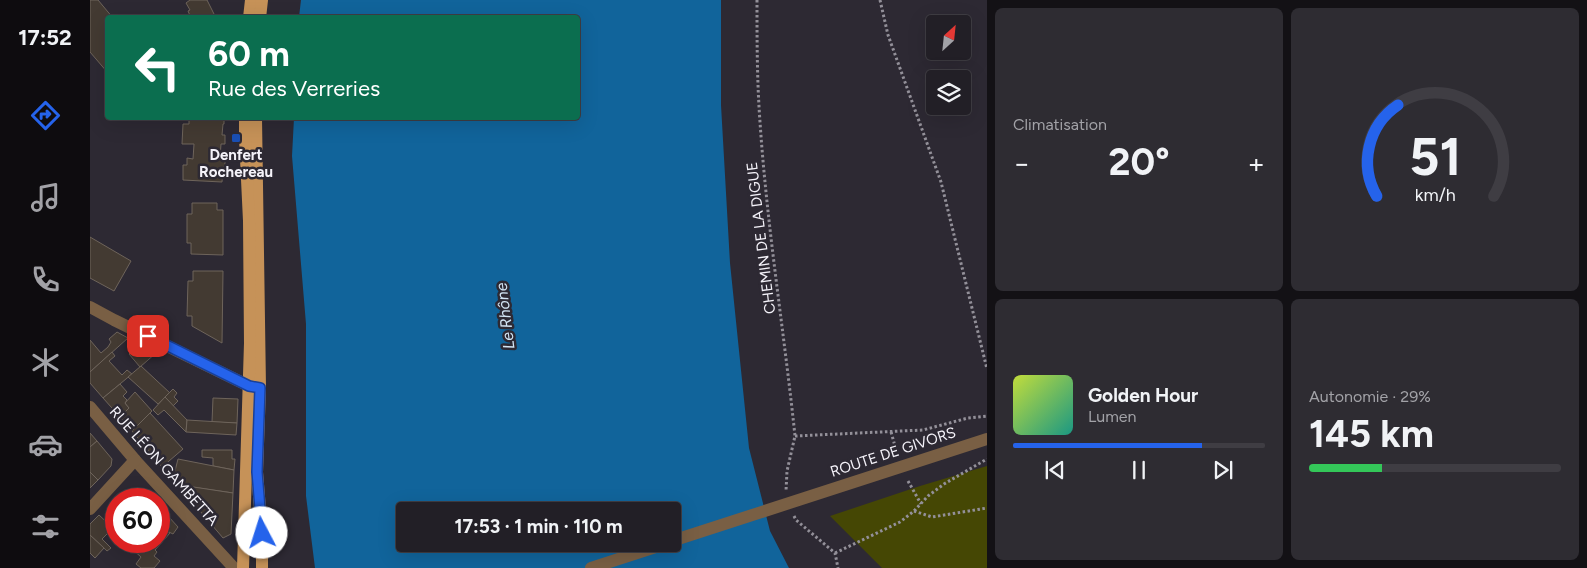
<!DOCTYPE html>
<html lang="fr">
<head>
<meta charset="utf-8">
<style>
  :root { --surface:#221f26; --page:#2e2c32; --text:#f1f3f6; --muted:#a2a2a7; --line:#3f3d43; --accent:#2563eb }
  body { margin:0; font-family:Figtree,sans-serif; background:var(--page); color:var(--text); height:100vh; display:flex; flex-direction:column; font-size:19px; white-space:nowrap }
  * { box-sizing:border-box; margin:0 }
  p { font-size:16px; color:var(--muted) }
  .icon { flex:none; width:28px; height:28px; fill:none; stroke:currentColor; stroke-width:2; stroke-linecap:round; stroke-linejoin:round }
  .map { position:relative; flex:1; overflow:hidden }
  .panel { display:flex; flex-direction:column; gap:8px; padding:8px; background:#131115; width:600px }
  .panel>* { flex:none }
  .banner { position:absolute; left:15px; top:15px; width:475px; height:105px; border-radius:5px; box-shadow:0 5px 20px #0002,0 0 0 1px var(--line); background:#0b6e4f; color:#fff; overflow:hidden }
  .needle { width:32px; rotate:27deg }
  .fabs { position:absolute; left:836px; top:15px; display:grid; gap:10px }
  .fabs a { display:grid; place-items:center; width:45px; height:45px; border-radius:5px; background:var(--surface); box-shadow:0 5px 20px #0002,0 0 0 1px var(--line); font-size:25px }
  .speed { position:absolute; left:15px; top:488px; display:flex; gap:10px; font-size:25px; font-weight:700; text-align:center }
  .speed>* { display:grid; place-content:center; width:65px; height:65px; border-radius:50%; background:var(--surface); box-shadow:0 5px 20px #0002,0 0 0 1px var(--line); line-height:1 }
  .speed .limit { border:8px solid #d22; background:#fff; color:#111 }
  .pin { position:absolute; display:grid; place-items:center; width:42px; height:42px; color:#fff; margin:-21px; border-radius:10px; box-shadow:0 2px 8px #0006 }
  .me { position:absolute; width:55px; margin:-28px; rotate:355deg; stroke-linejoin:round; filter:drop-shadow(0 0 4px #0008) }
  .turn { display:flex; align-items:center; gap:18px; height:105px; padding:0 20px; font-size:22px }
  .turn .icon { width:65px; height:65px; stroke-width:2.5 }
  .turn b { display:block; font-size:35px; line-height:42px }
  .big { font-size:38px; font-weight:700; line-height:1.1 }
  .panel .card { flex:1; display:flex; flex-direction:column; justify-content:center; gap:8px; min-width:0; padding:0 18px; border-radius:8px; background:var(--page) }
  .panel .dial { align-items:center; gap:0 }
  .dial svg { height:130px; overflow:visible; fill:none; stroke:var(--line); stroke-width:7; stroke-linecap:round; text-anchor:middle }
  .dial text { fill:var(--text); stroke:none }
  .song { display:flex; align-items:center; gap:15px }
  .cover { width:60px; height:60px; border-radius:8px; background:linear-gradient(135deg,hsl(70 70% 55%),hsl(170 70% 35%)) }
  .played { height:5px; border-radius:2px; background:linear-gradient(90deg,var(--accent) 75%,var(--line) 75%) }
  .keys { display:flex; justify-content:space-around; direction:ltr }
  .heat { display:flex; justify-content:space-between; align-items:center; font-size:28px; direction:ltr }
  .charge { height:8px; border-radius:4px; background:linear-gradient(90deg,#34c759 29%,var(--line) 0) }
  .panel .tiles { flex:1; display:grid; gap:8px; grid-template-columns:repeat(2,1fr) }
  .trip { position:absolute; left:306px; top:502px; width:285px; height:50px; border-radius:5px; background:var(--surface); box-shadow:0 5px 20px #0002,0 0 0 1px var(--line); font-weight:700; line-height:50px; text-align:center }
  main { display:flex; flex:1; min-height:0 }
  .tabs { display:flex; flex-direction:column; width:90px; justify-content:space-around; align-items:center; background:#0e0c0f; color:var(--muted) }
  .tabs .icon { width:35px; height:35px }
  .tabs .on { color:var(--accent) }
  .tabs b { font-size:22px; color:var(--text) }
  .map>svg:first-child { display:block }
  .green { fill:#454704 }
  .water { fill:#11649b; fill-rule:evenodd }
  .building { fill:#433a32; stroke:#6e645b }
  .lines { fill:none; stroke-linecap:round; stroke-linejoin:round }
  .path { stroke:#939099; stroke-width:3; stroke-dasharray:2.5 2.5; stroke-linecap:butt }
  .minor { stroke:#795f44; stroke-width:12 }
  .major { stroke:#c69258; stroke-width:12 }
  .route-casing { stroke:#184099; stroke-width:12 }
  .route { stroke:#2563eb; stroke-width:9 }
  .transit-dot { fill:#1a4fb4; stroke:#2d2933; stroke-width:2 }
  .labels { text-anchor:middle; dominant-baseline:central; stroke-width:5; stroke-linejoin:round; paint-order:stroke }
  .poi-label { font-size:15px; font-weight:bold; fill:#f4f2f9; stroke:#2d2933 }
  .street-label { font-size:15px; fill:#f4f2f9; stroke:#2d2933 }
  .water-label { font-size:16px; font-style:italic; fill:#d2e4f4; stroke:#2d2933 }
</style>
</head>
<body>
<main>
<nav class="tabs">
<b>17:52</b>
<svg class="icon on" aria-label="directions" viewBox="0 0 24 24"><path d="M12 3l9 9-9 9-9-9zM9 14v-3h6M13 9l2 2-2 2"/></svg>
<svg class="icon" aria-label="music" viewBox="0 0 24 24"><path d="M9 18V5l10-2v13"/><circle cx="6" cy="18" r="3"/><circle cx="16" cy="16" r="3"/></svg>
<svg class="icon" aria-label="phone" viewBox="0 0 24 24"><path d="M5 4h4l2 5-3 2q2 4 5 5l2-3 5 2v4C11 20 4 13 5 4z"/></svg>
<svg class="icon" aria-label="climate" viewBox="0 0 24 24"><path d="M12 3v18M4 7l16 10M4 17L20 7"/></svg>
<svg class="icon" aria-label="car" viewBox="0 0 24 24"><path d="M5 17H2v-5l4-1 3-4h7l3 4 3 1v5h-3M9 17h6M6 11h13"/><circle cx="7" cy="17" r="2"/><circle cx="17" cy="17" r="2"/></svg>
<svg class="icon" aria-label="filters" viewBox="0 0 24 24"><path d="M4 7h16M4 17h16"/><circle cx="9" cy="7" r="2"/><circle cx="15" cy="17" r="2"/></svg>
</nav>
<div class="map">
<svg width="897" height="568" viewBox="0 0 897 568">
  <rect width="100%" height="100%" fill="#2d2933"/>
  <!-- green -->
  <polygon class="green" points="897,466 897,568 792,568 740,516 830,486"/>
  <!-- water -->
  <path class="water" d="M 211,0 L 631,0 L 631,105 L 640,263 L 659,448 L 680,531 L 699,568 L 225,568 L 216,496 L 216,324 L 202,156 L 204,118 L 488,118 L 488,18 L 209,17 ZM 315,511 L 582,511 L 582,544 L 315,544 Z"/>
  <!-- building -->
  <g class="building">
    <polygon points="0,0 8,0 23,18 18,18 18,73 0,52"/>
    <polygon points="100,0 117,0 126,18 101,18 98,11 100,10 96,3"/>
    <polygon points="99,118 134,118 134,124 133,124 132,135 135,135 135,144 131,144 130,158 135,158 135,168 133,167 132,182 93,180 93,165 97,165 97,158 103,159 104,144 92,144 93,124 99,124"/>
    <polygon points="102,203 127,203 127,210 133,210 133,255 101,254 101,243 97,243 97,214 102,214"/>
    <polygon points="0,237 41,261 24,291 0,278"/>
    <polygon points="103,271 133,271 132,343 102,326 102,316 97,316 98,281 103,281"/>
    <polygon points="27,332 38,338 0,372 0,340 11,353 18,347 21,342 19,339"/>
    <polygon points="49,344 66,353 50,367 39,354"/>
    <polygon points="22,352 25,356 19,361 32,375 37,370 42,374 13,398 0,383 0,372"/>
    <polygon points="51,366 80,393 68,404 38,377"/>
    <polygon points="30,384 37,392 33,396 37,400 35,403 39,408 30,417 13,398"/>
    <polygon points="83,389 87,393 84,397 88,401 83,406 75,397"/>
    <polygon points="45,392 62,411 42,431 30,417 39,408 35,403"/>
    <polygon points="75,397 97,420 96,432 74,410 68,415 63,410"/>
    <polygon points="123,398 148,399 147,423 122,422"/>
    <polygon points="60,413 93,449 72,467 42,431"/>
    <polygon points="97,420 147,423 146,435 96,432"/>
    <polygon points="0,433 7,441 0,447"/>
    <polygon points="7,441 22,459 21,466 8,480 0,472 0,447"/>
    <polygon points="112,450 142,450 142,459 145,459 144,470 123,466 123,458 112,457"/>
    <polygon points="88,459 144,470 143,493 88,485 78,473 83,469 85,471"/>
    <polygon points="0,472 8,480 0,488"/>
    <polygon points="97,486 143,493 141,534 133,538 93,491"/>
    <polygon points="69,506 88,527 83,534 69,527"/>
    <polygon points="9,515 23,528 12,539 21,548 17,551 0,535 0,524"/>
    <polygon points="69,527 80,533 65,550 67,552 64,556 70,561 64,568 51,568 46,564 51,557 42,549 48,541 69,541"/>
    <polygon points="0,535 14,548 5,558 0,553"/>
  </g>
  <g class="lines">
    <!-- path -->
    <g class="path">
      <path d="M 667,0 C 667,41 667,81 670,122 C 677,227 694,331 705,436 L 697,471 L 696,491"/>
      <polyline points="790,0 798,35 851,182 897,369"/>
      <polyline points="801,432 807,453"/>
      <polyline points="705,436 833,430 878,418 897,416"/>
      <polyline points="818,481 831,504"/>
      <polyline points="824,511 842,517 897,508"/>
      <polyline points="704,516 706,520 745,553 748,568"/>
      <polyline points="745,553 810,522 824,511 838,496 854,484 897,459"/>
    </g>
    <!-- minor -->
    <g class="minor">
      <polyline points="0,307 24,320 159,386 168,387"/>
      <polyline points="0,407 45,460 144,568"/>
      <polyline points="0,509 45,460"/>
      <polyline points="582,541 897,439"/>
      <polyline points="501,568 575,544"/>
    </g>
    <!-- major -->
    <g class="major">
      <polyline points="159,18 161,0"/>
      <polyline points="170,18 172,0"/>
      <polyline points="166,118 170,388 167,472 172,533 172,568"/>
      <polyline points="153,568 160,343 159,221 155,138 155,118"/>
    </g>
  </g>
  <g class="lines">
    <!-- route casing -->
    <g class="route-casing">
      <polyline id="route" points="58,336 159,386 170,388 167,472 172,533"/>
    </g>
    <!-- route -->
    <use href="#route" class="route"/>
  </g>
  <!-- markers -->
  <rect class="transit-dot" x="141" y="133" width="10" height="10" rx="2.5"/>
  <g class="labels">
    <!-- poi labels -->
    <g class="poi-label">
      <text x="146" y="155">Denfert<tspan x="146" dy="17">Rochereau</tspan></text>
    </g>
    <!-- street labels -->
    <g class="street-label">
      <text transform="translate(671 238) rotate(-97)">CHEMIN DE LA DIGUE</text>
      <text transform="translate(803 452) rotate(-18)">ROUTE DE GIVORS</text>
      <text transform="translate(74 466) rotate(48)">RUE LÉON GAMBETTA</text>
    </g>
    <!-- water labels -->
    <g class="water-label">
      <text transform="translate(415 316) rotate(-97)">Le Rhône</text>
    </g>
  </g>
</svg>
<div class="fabs">
<a><svg class="needle" viewBox="-14 -14 28 28"><path d="M0-13l5 13h-10z" fill="#e53935"/><path d="M0 13l5-13h-10z" fill="#a2a2a7"/></svg></a>
<a><svg class="icon" aria-label="layers" viewBox="0 0 24 24"><path d="M12 4l9 5-9 5-9-5zM3 14l9 5 9-5"/></svg></a>
</div>
<div class="speed"><div class="limit">60</div></div>
<div class="pin" style="left:58px;top:336px;background:#d93025"><svg class="icon" aria-label="arrive" viewBox="0 0 24 24"><path d="M6 21V4h12l-3 4 3 4H6"/></svg></div>
<svg class="me" style="left:172px;top:533px" viewBox="-20 -20 40 40"><circle r="19" fill="#fff"/><path d="M0-13L10 11 0 6-10 11z" fill="#2563eb"/></svg>
<div class="trip">17:53 · 1 min · 110 m</div>
<div class="banner">
<div class="turn"><svg class="icon" aria-label="left" viewBox="0 0 24 24"><path d="M17 20v-9H6M10 6l-5 5 5 5"/></svg><div><b>60 m</b>Rue des Verreries</div></div>
</div>
</div>
<section class="panel">
<div class="tiles">
<div class="card"><p>Climatisation</p>
<div class="heat"><a>−</a><b class="big">20°</b><a>+</a></div>
</div>
<div class="card dial"><svg viewBox="0 0 100 80">
<path d="M14 69A42 42 0 1 1 86 69"/>
<path d="M14 69A42 42 0 0 1 27 13" stroke="#2563eb"/>
<text x="50" y="56" font-size="32" font-weight="700">51</text>
<text x="50" y="72" font-size="11">km/h</text>
</svg></div>
<div class="card">
<div class="song"><i class="cover"></i><div><b>Golden Hour</b><p>Lumen</p></div></div>
<div class="played"></div>
<div class="keys"><svg class="icon" aria-label="previous" viewBox="0 0 24 24"><path d="M18 5L8 12l10 7zM5 5v14"/></svg><svg class="icon" aria-label="pause" viewBox="0 0 24 24"><path d="M8 5v14M16 5v14"/></svg><svg class="icon" aria-label="next" viewBox="0 0 24 24"><path d="M6 5l10 7-10 7zM19 5v14"/></svg></div>
</div>
<div class="card"><p>Autonomie · 29%</p><b class="big">145 km</b><div class="charge"></div></div>
</div>
</section>
</main>
</body>
</html>
